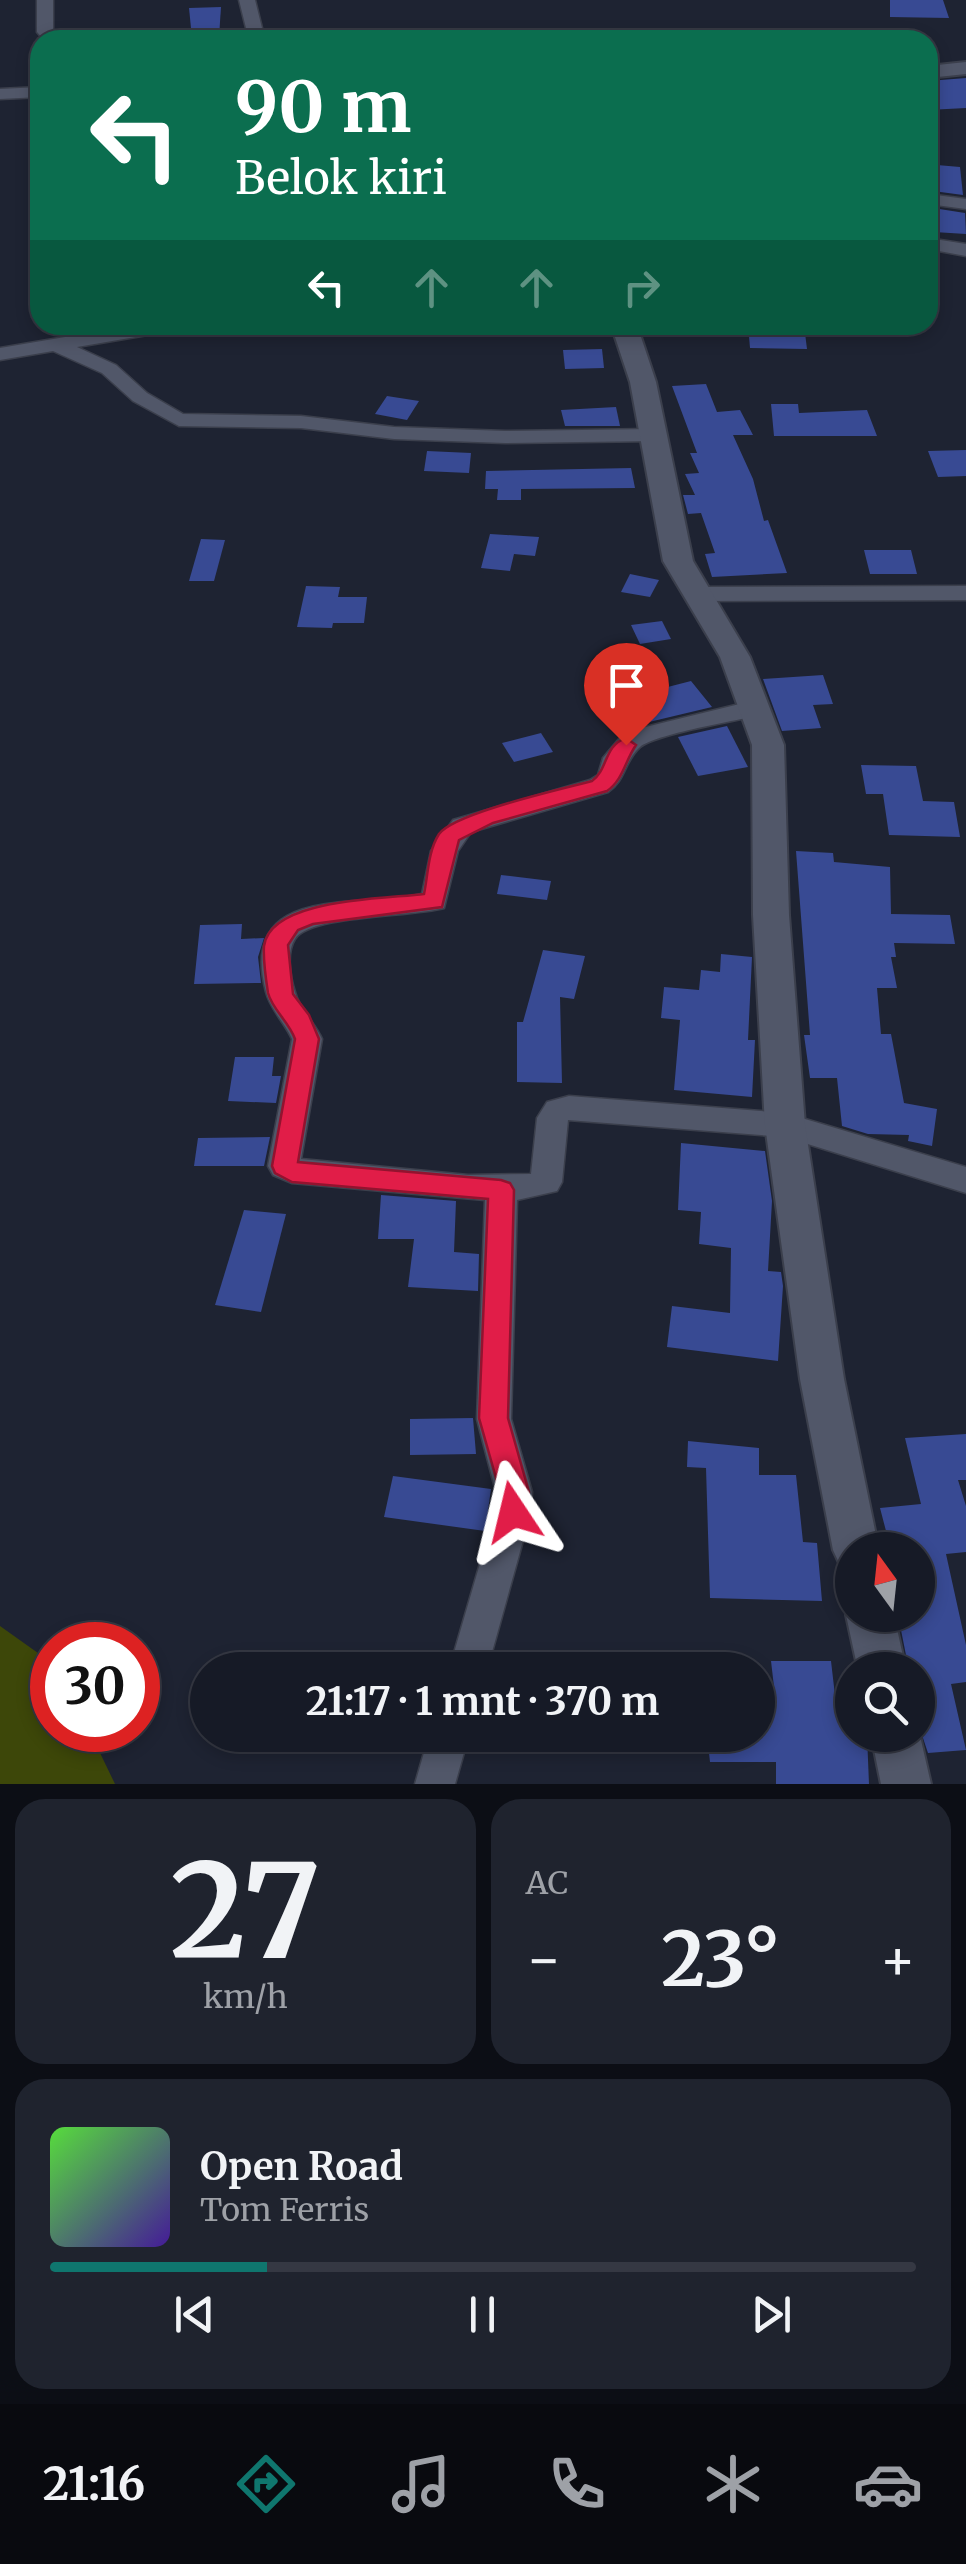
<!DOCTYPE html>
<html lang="id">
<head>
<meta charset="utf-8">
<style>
  :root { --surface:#161a26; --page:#1f232e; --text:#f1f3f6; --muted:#9ea1a7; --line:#353843; --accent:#0f766e }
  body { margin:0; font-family:Merriweather,serif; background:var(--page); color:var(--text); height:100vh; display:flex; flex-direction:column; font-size:38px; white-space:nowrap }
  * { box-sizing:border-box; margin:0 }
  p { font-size:32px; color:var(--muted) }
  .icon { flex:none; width:55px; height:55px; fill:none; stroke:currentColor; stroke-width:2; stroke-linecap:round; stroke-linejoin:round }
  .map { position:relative; height:1784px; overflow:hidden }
  .details { display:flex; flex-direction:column; gap:15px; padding:15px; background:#0c0e15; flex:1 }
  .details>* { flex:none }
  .hud { position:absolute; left:30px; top:30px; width:908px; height:305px; border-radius:30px; box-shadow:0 5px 15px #0003,0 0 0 2px var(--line); background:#0b6e4f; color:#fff; overflow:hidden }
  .needle { width:65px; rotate:345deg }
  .buttons { position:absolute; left:835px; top:1532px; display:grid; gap:20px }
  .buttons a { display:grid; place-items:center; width:100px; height:100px; border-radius:50%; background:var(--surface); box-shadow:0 5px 15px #0003,0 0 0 2px var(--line); font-size:50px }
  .speed { position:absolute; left:30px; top:1622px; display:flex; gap:20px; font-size:50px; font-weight:700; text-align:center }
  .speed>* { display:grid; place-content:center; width:130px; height:130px; border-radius:50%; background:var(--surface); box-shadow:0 5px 15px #0003,0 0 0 2px var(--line); line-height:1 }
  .speed .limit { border:15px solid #d22; background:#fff; color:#111 }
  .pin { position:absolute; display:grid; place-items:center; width:85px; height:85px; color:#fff; margin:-102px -42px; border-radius:50% 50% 50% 0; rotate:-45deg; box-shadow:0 0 10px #0007 }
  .pin .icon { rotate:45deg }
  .me { position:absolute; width:110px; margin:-55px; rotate:350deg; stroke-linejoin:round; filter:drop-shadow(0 0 8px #0008) }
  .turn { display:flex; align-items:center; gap:35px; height:210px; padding:0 40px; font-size:45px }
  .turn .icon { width:130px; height:130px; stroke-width:2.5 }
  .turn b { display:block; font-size:70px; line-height:85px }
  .lanes { display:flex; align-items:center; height:95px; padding:0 40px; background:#0003; justify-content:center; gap:50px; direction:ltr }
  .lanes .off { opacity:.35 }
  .big { font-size:75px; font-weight:700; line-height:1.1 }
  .details .widget { flex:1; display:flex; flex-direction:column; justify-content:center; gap:15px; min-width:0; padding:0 35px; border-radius:30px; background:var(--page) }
  .details .dial { align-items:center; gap:0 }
  .dial b { font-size:130px; line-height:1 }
  .song { display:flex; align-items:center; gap:30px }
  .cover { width:120px; height:120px; border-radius:15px; background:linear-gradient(135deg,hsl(110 70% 55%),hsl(260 70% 35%)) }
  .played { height:10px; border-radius:5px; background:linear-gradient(90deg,var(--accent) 25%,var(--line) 25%) }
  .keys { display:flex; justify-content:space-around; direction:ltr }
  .heat { display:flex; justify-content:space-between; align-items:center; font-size:55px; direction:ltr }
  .details .tiles { flex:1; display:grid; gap:15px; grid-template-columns:1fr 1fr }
  .widget:last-child { grid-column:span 2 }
  .trip { position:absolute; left:190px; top:1652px; width:585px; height:100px; border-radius:50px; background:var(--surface); box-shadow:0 5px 15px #0003,0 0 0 2px var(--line); font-weight:700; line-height:100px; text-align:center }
  .dock { display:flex; height:160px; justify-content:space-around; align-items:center; background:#090a0f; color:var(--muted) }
  .dock .icon { width:70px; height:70px }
  .dock .active { color:var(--accent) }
  .dock b { font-size:45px; color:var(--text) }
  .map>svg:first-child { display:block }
  .green { fill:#3d4709 }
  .building { fill:#384a93 }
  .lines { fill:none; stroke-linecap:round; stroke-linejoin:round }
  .minor-casing { stroke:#3b3f4c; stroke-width:3 }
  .tertiary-casing { stroke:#3b3f4c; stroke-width:4 }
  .minor { fill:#515769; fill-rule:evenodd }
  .tertiary { fill:#515769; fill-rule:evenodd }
  .route { fill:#e11d48; stroke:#92132f; stroke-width:2.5 }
</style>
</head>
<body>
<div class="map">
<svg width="966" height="1784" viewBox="0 0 966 1784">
  <rect width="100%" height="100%" fill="#1e2332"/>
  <!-- green -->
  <polygon class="green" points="0,1626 52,1663 52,1730 89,1730 115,1784 0,1784"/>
  <!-- building -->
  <g class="building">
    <polygon points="890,0 943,0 949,18 890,17"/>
    <polygon points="221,7 219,37 192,38 189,8"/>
    <polygon points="966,78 966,108 928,110 928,81"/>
    <polygon points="937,165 960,167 963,195 933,191"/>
    <polygon points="933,208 965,213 966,234 934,232"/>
    <polygon points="748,325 804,325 807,349 750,348"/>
    <polygon points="602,349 604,368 565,369 563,350"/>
    <polygon points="706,384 717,412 740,410 753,435 733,435 753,479 764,521 768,520 787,573 712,577 705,554 715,553 701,513 688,514 683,495 695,495 685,474 699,473 690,453 697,453 672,386"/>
    <polygon points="387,396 419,401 407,420 375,414"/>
    <polygon points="771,404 798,404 799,413 867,410 877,436 774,436"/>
    <polygon points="616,407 620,426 565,426 561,410"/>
    <polygon points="966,450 966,476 938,477 928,451"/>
    <polygon points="427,451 471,453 469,473 424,471"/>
    <polygon points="631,468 635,488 521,489 521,500 497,500 498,489 485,489 486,471"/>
    <polygon points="490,534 539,537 535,556 514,554 510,571 481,568"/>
    <polygon points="201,539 225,540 214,581 189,581"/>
    <polygon points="864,550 911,550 917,574 870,574"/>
    <polygon points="630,574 659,580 650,597 621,592"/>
    <polygon points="306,586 340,587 338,597 367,597 364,623 333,623 332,628 297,627"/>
    <polygon points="662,621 671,639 640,644 631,625"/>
    <polygon points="823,675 833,704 813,705 821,728 782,731 763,679"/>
    <polygon points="691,681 712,707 649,722 637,706 663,699 656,690"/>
    <polygon points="727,726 748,767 698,776 678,737"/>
    <polygon points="541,733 553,752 514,762 502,743"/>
    <polygon points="861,765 916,766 923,801 954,802 960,837 889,835 883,794 866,794"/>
    <polygon points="796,851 833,853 834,862 890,867 891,914 950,915 955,944 894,943 896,957 891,957 897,988 877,988 881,1034 891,1034 904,1103 937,1109 932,1146 908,1141 909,1135 868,1134 842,1126 837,1078 810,1078 804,1035 810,1035"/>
    <polygon points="501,875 551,881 547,900 497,894"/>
    <polygon points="242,924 241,939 264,938 258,957 261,983 194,984 200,925"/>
    <polygon points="543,950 585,956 574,999 560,997 562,1083 517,1082 517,1022 523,1022"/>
    <polygon points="721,954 752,957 748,1040 755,1040 752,1097 674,1090 680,1020 661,1018 664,987 699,990 701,970 720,972"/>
    <polygon points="235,1057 274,1057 272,1076 281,1076 276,1103 228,1101"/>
    <polygon points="270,1137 264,1166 194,1166 198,1138"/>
    <polygon points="681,1143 765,1151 772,1201 768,1271 781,1272 783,1286 778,1361 667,1347 672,1306 730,1313 731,1248 699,1244 701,1212 678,1210"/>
    <polygon points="381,1195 456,1201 454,1252 479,1254 478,1291 408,1287 414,1239 378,1239"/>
    <polygon points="244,1210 286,1214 261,1312 215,1305"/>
    <polygon points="473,1418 476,1454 410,1455 410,1419"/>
    <polygon points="966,1434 966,1480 958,1480 966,1506 966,1552 946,1554 966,1645 966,1682 951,1684 966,1750 928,1753 918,1723 918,1670 909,1670 898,1615 918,1615 918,1550 891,1550 880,1508 921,1504 905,1438"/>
    <polygon points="688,1441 759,1448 759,1475 796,1475 803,1542 817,1543 822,1601 710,1598 706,1468 687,1467"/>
    <polygon points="393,1476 491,1489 485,1531 384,1517"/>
    <polygon points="771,1661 831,1661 836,1704 852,1704 852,1735 867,1735 869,1784 776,1784 776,1762 710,1762 707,1735 758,1735 758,1704 776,1704"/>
  </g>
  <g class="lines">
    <!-- minor casing -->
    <g class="minor-casing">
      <g id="minor">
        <polygon points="37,0 53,0 53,31 61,40 44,40 37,32"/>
        <polygon points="239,0 255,0 265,40 249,40"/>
        <polygon points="40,87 40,97 0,99 0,89"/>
        <polygon points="928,194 966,199 966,209 928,204"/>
        <polygon points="928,238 966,244 966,256 928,249"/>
        <polygon points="136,325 181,325 171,331 77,347 116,365 147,393 183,414 301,416 394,427 505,431 654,429 665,435 654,441 505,443 394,439 301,428 179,426 133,401 102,373 53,351 0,360 0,348"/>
        <polygon points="966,586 966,600 697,601 685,594 697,587"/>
        <path d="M 756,700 L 768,708 L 765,714 C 740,720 655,734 640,747 C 624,761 626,780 608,792 L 471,832 L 458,851 L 444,908 C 411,917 310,915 295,939 C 286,953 290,977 295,992 C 299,1009 315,1023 322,1039 L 301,1159 L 468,1175 L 531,1174 L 537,1118 L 547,1102 L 569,1096 L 785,1113 L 966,1167 L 966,1193 L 785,1137 L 568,1120 L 562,1182 L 557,1191 L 517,1200 L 511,1419 L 532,1492 L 531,1512 L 487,1670 L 449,1670 L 495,1512 L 496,1492 L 477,1419 L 485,1200 L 292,1183 L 273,1175 L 268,1166 L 292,1039 C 285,1023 270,1009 266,992 C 237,882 359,909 422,894 L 431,851 L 453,820 L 590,780 L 598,775 L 603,758 L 625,732 Z"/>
        <polygon points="429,1735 469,1735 455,1784 415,1784"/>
      </g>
    </g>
    <!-- tertiary casing -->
    <g class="tertiary-casing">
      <g id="tertiary">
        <polygon points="966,62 966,74 928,78 928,66"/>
        <polygon points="611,325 637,325 656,382 693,561 750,657 784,745 789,915 805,1125 844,1379 879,1550 852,1550 852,1570 840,1565 833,1550 800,1379 765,1125 753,915 752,745 720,657 663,561 630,382"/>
        <polygon points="852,1600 852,1615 894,1615 906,1670 858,1670 846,1615"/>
        <polygon points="918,1727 931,1784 881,1784 871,1735 918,1735"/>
      </g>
    </g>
    <!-- minor -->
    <use href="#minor" class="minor"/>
    <!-- tertiary -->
    <use href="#tertiary" class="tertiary"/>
  </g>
  <!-- route -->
  <path class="route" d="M 626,738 L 636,745 C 625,761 623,780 607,791 L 493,823 L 459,840 L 442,907 L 313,924 L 298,930 L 288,945 L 293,994 L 309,1015 L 319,1039 L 298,1162 L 501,1180 L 510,1183 L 514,1190 L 508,1418 L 529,1492 L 524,1522 L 513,1526 L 503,1522 L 498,1512 L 500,1492 L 479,1418 L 488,1199 L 292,1182 L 275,1173 L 272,1166 L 295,1039 C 289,1022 272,1009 268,993 C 266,980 263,959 264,946 C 270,898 386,899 424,894 C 428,875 428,851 439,834 C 454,813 562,789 592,781 C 608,770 604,745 626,738 Z"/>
</svg>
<div class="buttons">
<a><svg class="needle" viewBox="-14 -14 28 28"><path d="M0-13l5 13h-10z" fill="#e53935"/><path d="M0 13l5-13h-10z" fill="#9ea1a7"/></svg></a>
<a><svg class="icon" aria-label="search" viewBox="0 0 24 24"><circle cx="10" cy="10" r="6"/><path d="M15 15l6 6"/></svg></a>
</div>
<div class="speed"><div class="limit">30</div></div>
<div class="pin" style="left:626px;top:745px;background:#d93025"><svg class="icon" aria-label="arrive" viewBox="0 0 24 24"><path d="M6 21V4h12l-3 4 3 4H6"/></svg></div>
<svg class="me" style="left:513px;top:1512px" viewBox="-20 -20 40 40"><path d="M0-17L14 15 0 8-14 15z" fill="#e11d48" stroke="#fff" stroke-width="4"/></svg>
<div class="trip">21:17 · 1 mnt · 370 m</div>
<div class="hud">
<div class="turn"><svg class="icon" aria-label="left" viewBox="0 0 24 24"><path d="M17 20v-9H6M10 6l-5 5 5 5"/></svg><div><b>90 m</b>Belok kiri</div></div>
<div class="lanes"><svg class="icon" aria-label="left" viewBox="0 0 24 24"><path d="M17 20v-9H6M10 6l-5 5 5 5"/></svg><svg class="icon off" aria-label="ahead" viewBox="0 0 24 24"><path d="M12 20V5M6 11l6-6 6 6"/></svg><svg class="icon off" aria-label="ahead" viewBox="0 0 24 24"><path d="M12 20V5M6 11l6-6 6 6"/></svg><svg class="icon off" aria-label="right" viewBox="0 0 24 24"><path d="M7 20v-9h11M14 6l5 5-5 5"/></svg></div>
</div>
</div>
<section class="details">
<div class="tiles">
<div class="widget dial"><b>27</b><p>km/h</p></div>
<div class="widget"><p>AC</p>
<div class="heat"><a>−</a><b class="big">23°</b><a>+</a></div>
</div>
<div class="widget">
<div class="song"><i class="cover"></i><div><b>Open Road</b><p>Tom Ferris</p></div></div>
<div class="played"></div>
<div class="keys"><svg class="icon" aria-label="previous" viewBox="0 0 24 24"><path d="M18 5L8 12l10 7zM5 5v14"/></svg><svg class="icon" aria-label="pause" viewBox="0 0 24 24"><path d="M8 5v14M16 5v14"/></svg><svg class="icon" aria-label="next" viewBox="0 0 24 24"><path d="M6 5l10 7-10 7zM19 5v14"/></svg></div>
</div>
</div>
</section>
<nav class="dock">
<b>21:16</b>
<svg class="icon active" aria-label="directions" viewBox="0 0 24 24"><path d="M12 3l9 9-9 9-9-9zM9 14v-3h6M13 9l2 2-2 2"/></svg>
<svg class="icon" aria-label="music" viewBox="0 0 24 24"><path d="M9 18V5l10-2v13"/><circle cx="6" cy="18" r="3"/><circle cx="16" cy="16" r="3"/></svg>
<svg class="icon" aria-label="phone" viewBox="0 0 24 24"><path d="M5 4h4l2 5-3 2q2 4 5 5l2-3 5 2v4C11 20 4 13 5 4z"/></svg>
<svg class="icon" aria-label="climate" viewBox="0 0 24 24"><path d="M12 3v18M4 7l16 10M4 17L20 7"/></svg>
<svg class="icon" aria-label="car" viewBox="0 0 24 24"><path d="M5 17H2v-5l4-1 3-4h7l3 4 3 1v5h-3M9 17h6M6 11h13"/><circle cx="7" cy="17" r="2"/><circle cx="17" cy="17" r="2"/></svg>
</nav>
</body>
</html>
